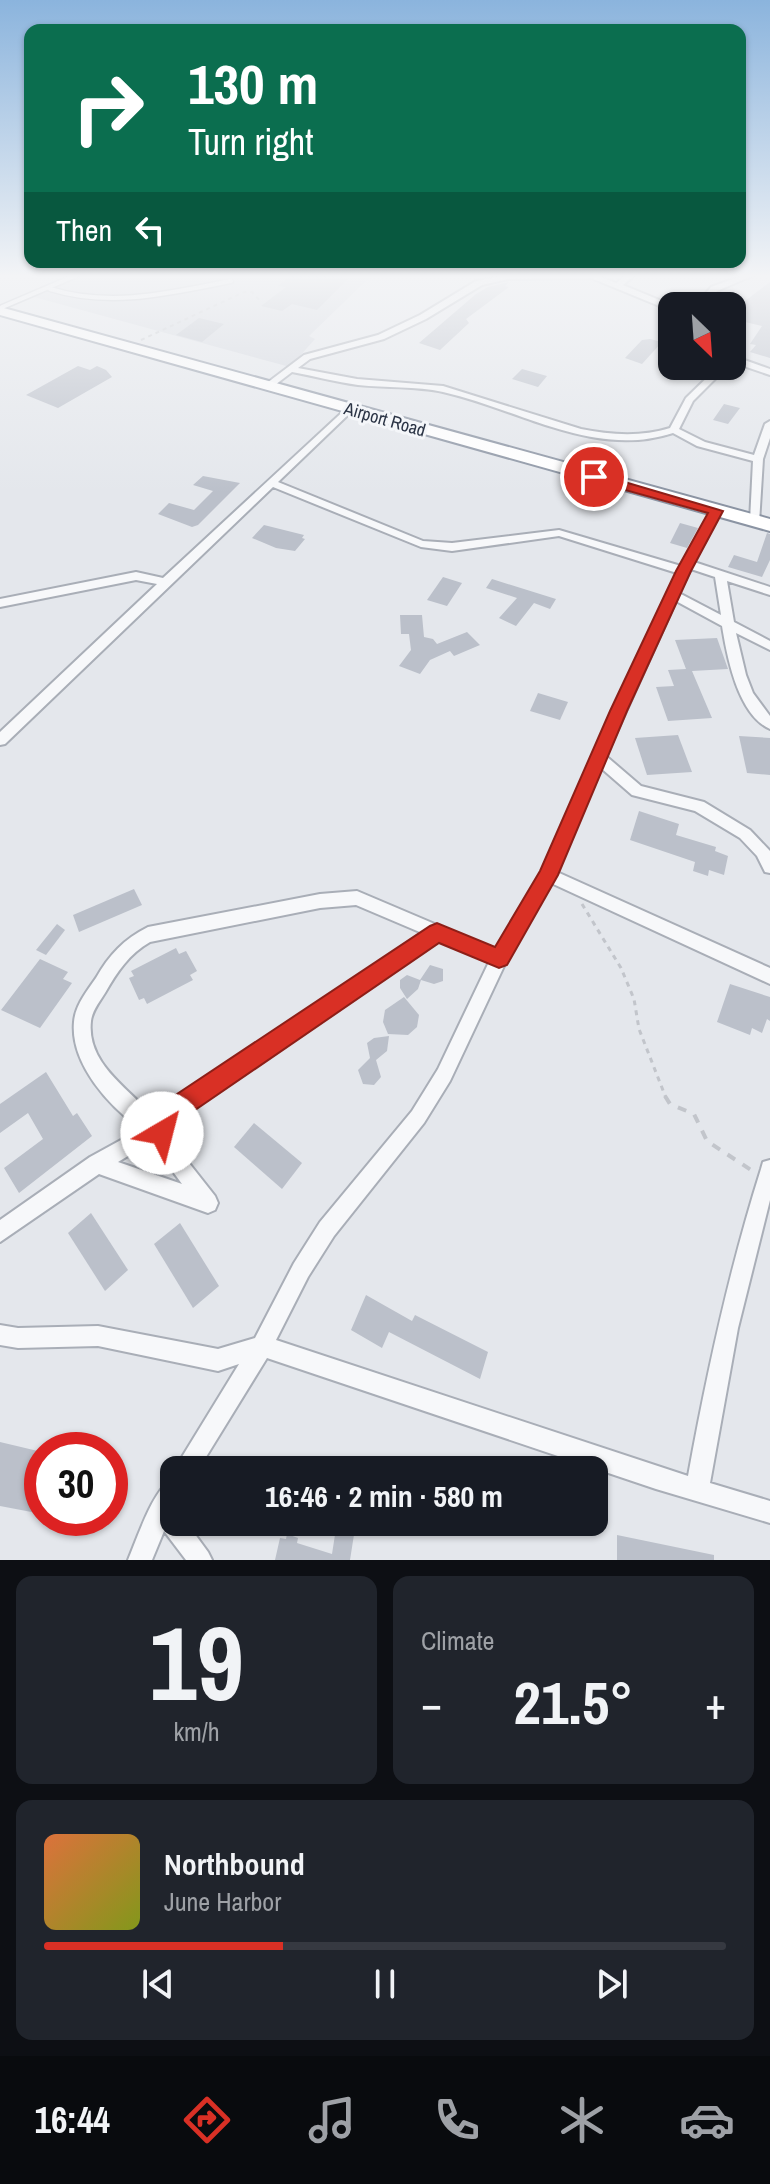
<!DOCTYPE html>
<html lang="en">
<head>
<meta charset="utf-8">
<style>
  :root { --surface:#171b24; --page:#20242c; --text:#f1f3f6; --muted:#9ea1a6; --line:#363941; --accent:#d93025 }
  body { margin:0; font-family:"Archivo Narrow",sans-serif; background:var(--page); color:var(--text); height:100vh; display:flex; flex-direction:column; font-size:30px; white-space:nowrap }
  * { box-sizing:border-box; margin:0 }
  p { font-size:26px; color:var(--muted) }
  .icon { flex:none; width:44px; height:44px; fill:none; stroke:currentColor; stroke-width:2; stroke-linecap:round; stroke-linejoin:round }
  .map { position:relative; height:1560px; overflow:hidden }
  .drawer { display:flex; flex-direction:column; gap:16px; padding:16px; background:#0d0f14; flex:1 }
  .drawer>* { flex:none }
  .guide { position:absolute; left:24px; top:24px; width:722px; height:244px; border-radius:16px; box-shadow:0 2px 6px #0004; background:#0b6e4f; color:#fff; overflow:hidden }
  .needle { width:52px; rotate:155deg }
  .buttons { position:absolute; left:658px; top:292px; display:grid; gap:16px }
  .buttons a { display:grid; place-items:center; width:88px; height:88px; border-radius:16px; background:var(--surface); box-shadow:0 2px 6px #0004; font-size:40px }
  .speed { position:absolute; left:24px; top:1432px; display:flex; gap:16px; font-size:40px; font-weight:700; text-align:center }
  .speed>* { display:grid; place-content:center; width:104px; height:104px; border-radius:50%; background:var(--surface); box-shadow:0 2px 6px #0004; line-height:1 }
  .speed .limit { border:12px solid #d22; background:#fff; color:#111 }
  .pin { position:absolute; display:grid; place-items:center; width:68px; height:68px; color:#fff; margin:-34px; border:4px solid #fff; border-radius:50%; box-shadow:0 2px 8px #0007 }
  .me { position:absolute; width:88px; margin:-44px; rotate:37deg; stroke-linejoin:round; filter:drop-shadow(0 0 6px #0008) }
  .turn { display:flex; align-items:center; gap:28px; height:168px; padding:0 32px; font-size:36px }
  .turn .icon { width:104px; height:104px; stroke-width:2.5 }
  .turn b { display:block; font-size:56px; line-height:68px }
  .then { display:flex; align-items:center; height:76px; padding:0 32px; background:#0003; gap:16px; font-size:30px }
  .big { font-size:60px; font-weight:800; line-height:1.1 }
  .drawer .card { flex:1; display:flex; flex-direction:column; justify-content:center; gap:12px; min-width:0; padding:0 28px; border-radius:16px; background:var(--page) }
  .drawer .dial { align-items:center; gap:0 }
  .dial b { font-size:104px; line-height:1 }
  .song { display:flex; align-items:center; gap:24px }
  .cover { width:96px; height:96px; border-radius:12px; background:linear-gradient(135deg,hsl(20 70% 55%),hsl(70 70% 35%)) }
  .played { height:8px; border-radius:4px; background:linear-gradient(90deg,var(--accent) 35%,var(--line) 35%) }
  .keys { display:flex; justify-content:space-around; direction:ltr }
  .heat { display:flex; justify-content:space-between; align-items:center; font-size:44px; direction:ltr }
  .drawer .tiles { flex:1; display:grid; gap:16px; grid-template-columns:1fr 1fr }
  .card:last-child { grid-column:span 2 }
  .trip { position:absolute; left:160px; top:1456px; width:448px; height:80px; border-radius:16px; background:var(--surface); box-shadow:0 2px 6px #0004; font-weight:800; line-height:80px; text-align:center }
  .menu { display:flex; height:128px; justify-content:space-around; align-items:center; background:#090b0e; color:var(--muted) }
  .menu .icon { width:56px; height:56px }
  .menu .on { color:var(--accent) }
  .menu b { font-size:36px; color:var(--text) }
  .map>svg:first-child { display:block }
  .built { fill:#d2d6de }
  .building { fill:#bbc0ca }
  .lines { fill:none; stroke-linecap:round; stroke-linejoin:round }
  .service-casing { stroke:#a9aeb7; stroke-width:7 }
  .minor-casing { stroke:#a9aeb7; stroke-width:4 }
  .trunk-casing { stroke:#8b94a3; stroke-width:4 }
  .path-far2 { stroke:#c2c5cb; stroke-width:2; stroke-dasharray:4 4; stroke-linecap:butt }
  .path-far1 { stroke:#c2c5cb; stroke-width:3; stroke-dasharray:5 5; stroke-linecap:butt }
  .path { stroke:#c2c5cb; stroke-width:4; stroke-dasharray:9 9; stroke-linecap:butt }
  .service { stroke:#f7f8fa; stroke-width:4 }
  .minor { fill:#f7f8fa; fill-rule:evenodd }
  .trunk { fill:#fff; fill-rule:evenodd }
  .route { fill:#d93025; stroke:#8d1f18; stroke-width:2 }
  .labels { text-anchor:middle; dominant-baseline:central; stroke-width:6; stroke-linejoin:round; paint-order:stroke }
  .far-street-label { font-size:18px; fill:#2b3445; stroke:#f4f6f9 }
</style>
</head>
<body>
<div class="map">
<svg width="770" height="1560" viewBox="0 0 770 1560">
  <rect width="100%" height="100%" fill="#e4e7ec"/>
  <!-- built -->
  <polygon class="built" points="71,275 372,275 309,336 315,339 290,367 34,297"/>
  <!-- building -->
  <g class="building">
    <polygon points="290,275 330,275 349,278 317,310 292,304 282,311 261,306 286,287 278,286"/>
    <polygon points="509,282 505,286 509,287 466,319 469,323 440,350 419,343 476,294 488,287"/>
    <polygon points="770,282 770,358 750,352 756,345 750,344 762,326 732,319 732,311"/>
    <polygon points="199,318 224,324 202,342 176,335"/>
    <polygon points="650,339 662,342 642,364 625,358 642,340"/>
    <polygon points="78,366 90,370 97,366 106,370 112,377 58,408 26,395"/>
    <polygon points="522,369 547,376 538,387 512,379"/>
    <polygon points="724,404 740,408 728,424 713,420"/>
    <polygon points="203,476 240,483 198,525 192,527 158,514 169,503 194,510 213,491 193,485"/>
    <polygon points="680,523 698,528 687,548 670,543"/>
    <polygon points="264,525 304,535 302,538 305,539 295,551 276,548 252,538"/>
    <polygon points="767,533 770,534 770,560 762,577 728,567 734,555 757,562"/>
    <polygon points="443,577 462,583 447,606 427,600"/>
    <polygon points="492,579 556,599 550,609 534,603 516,626 499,618 517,598 486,588"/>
    <polygon points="400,615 422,615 424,637 433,639 437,644 467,632 480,645 454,656 450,651 430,660 420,674 399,666 411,650 409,634 401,634"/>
    <polygon points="717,638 728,669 692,671 712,718 668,721 656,687 674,686 668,670 686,669 675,640"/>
    <polygon points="538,693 568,702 560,720 530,711"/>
    <polygon points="678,735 692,772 647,775 635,738"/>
    <polygon points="739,736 770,738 770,775 747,773"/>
    <polygon points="639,811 679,824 676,835 716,847 715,851 728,856 724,875 709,870 708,876 693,871 695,862 630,840"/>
    <polygon points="134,889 142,905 79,932 73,915"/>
    <polygon points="57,924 65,930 46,955 36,950"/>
    <polygon points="176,948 179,954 186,951 197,971 190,975 193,980 147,1004 144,998 139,1000 129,978 134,976 131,971"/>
    <polygon points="40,959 68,972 63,979 72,983 40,1028 1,1010"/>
    <polygon points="430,965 443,969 443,981 434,984 421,980 418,989 407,999 400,988 400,980 407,975 420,980"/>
    <polygon points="730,984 770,997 770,1021 767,1019 762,1033 752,1028 750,1035 717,1022"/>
    <polygon points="404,997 419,1015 417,1027 408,1035 388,1034 383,1022 385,1010"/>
    <polygon points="389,1036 387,1051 376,1060 381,1077 374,1085 363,1084 358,1070 370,1058 367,1043 374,1038"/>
    <polygon points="46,1072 73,1116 77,1113 92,1136 19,1193 4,1168 43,1139 28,1113 0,1133 0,1104"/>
    <polygon points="254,1123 302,1163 282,1189 234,1147"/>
    <polygon points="91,1213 128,1270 105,1291 68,1233"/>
    <polygon points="180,1223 219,1286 193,1308 154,1244"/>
    <polygon points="366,1295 412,1321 415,1315 488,1352 480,1379 389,1332 382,1348 351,1330"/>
    <polygon points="0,1442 42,1452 42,1514 0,1506"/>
    <polygon points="337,1522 356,1522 350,1560 275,1560 280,1538 286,1539 287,1534 298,1538 297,1543 332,1554"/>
    <polygon points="617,1535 714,1555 714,1560 617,1560"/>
  </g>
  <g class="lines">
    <!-- service casing -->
    <g class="service-casing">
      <g id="service">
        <path d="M 50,289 C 111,308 170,293 231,281"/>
        <polyline points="0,308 77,275"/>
      </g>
    </g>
    <!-- minor casing -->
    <g class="minor-casing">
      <g id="minor">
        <path d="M 508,275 L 596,275 L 616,283 L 627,275 L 635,275 L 623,285 L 674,306 L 672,306 L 672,310 L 669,310 L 591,278 L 508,279 L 482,285 L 426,319 L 384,339 L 310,359 L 298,368 L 357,379 L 443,386 L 581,429 C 610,435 642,437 670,428 L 686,398 L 719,366 L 728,366 L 693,401 L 679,429 L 705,442 L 754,455 L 765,424 L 770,421 L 770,438 L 763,459 L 759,523 L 751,523 L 750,521 L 753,461 L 697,446 L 673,433 C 594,459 519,409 443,392 C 416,386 386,388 358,385 C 336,382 314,376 292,372 L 271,388 L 263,386 L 304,355 L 378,335 L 420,315 L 476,281 Z"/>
        <polygon points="744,275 754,275 717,291 703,306 695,306 711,287"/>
        <polygon points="732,331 743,344 736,357 770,369 770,375 732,362 732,349 735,344 732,340"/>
        <path d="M 349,406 L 352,407 L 352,411 L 278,482 L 423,541 L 452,543 L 559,530 L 681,566 L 711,511 L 712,509 L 720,509 L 721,511 L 694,562 L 770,587 L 770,595 L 727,581 L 734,622 L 770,641 L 770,650 L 736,633 L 746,675 L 753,693 L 770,716 L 770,729 C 738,715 727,657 722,626 L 676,601 L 606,756 L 641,786 L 704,802 L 750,830 L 770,851 L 770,873 L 765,872 L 757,856 L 740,838 L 695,811 L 632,795 L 601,768 L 557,872 L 770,968 L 770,984 L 551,883 L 505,964 L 450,1081 L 424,1123 L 334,1236 L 308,1277 L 276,1340 L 688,1476 C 707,1372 729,1270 761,1169 L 763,1162 L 770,1160 L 770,1200 L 738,1328 L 710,1483 L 770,1501 L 770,1523 L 656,1489 L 267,1358 L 198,1470 L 174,1470 L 239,1364 L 218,1371 L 98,1346 L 18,1348 L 0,1345 L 0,1325 L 18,1328 L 98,1326 L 218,1349 L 255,1338 L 294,1263 L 320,1222 L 412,1111 L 438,1069 L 489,962 L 438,940 L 163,1130 L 215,1196 L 218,1203 L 215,1210 L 208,1213 L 99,1174 L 0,1242 L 0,1220 L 90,1157 L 141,1129 C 110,1107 70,1064 74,1022 C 75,1006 87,991 96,978 C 109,955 124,939 148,927 L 320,894 L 357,891 L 496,950 L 542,872 L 612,711 L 677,573 L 559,536 L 452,551 L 421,547 L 273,487 L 5,744 L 0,745 L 0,732 L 157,584 L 136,580 L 0,607 L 0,599 L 136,572 L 163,578 ZM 691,569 L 715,577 L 721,615 L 679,593 ZM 356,905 L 422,933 L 168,1104 L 154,1118 C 131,1089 86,1065 91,1021 C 92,1011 100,1001 105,993 C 117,972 129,954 150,942 L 320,908 ZM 151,1142 L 152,1143 L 182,1184 L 118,1162 Z"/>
        <path d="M 174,1478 L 174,1522 L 186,1522 L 208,1552 L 212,1560 L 186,1560 L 164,1531 L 152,1560 L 128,1560 C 137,1539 154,1486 174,1478 Z"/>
      </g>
    </g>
    <!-- trunk casing -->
    <g class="trunk-casing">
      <polygon id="trunk" points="0,307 770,519 770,531 0,315"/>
    </g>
    <!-- path-far2 -->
    <polyline class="path-far2" points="141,340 244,292 252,292 261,302"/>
    <!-- path-far1 -->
    <polyline class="path-far1" points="582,904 621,968 634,999 639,1029 666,1098"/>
    <!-- path -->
    <polyline class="path" points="665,1096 670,1104 694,1114 707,1141 754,1172"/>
    <!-- service -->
    <use href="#service" class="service"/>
    <!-- minor -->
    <use href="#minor" class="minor"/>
    <!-- trunk -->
    <use href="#trunk" class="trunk"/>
  </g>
  <!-- sky -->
  <linearGradient id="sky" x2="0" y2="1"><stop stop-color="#8bb4dd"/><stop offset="0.56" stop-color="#f3f4f6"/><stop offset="1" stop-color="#f3f4f6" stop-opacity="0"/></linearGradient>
  <rect width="770" height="493" fill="url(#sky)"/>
  <!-- route -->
  <path class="route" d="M 594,473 L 723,511 L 691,571 L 627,711 L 558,875 L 507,965 L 499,968 L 439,943 L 182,1119 L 173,1127 L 170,1141 L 162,1144 L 153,1141 C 146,1123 152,1115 165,1102 L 430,926 L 437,923 L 495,947 L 540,871 L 610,711 L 676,571 L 708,513 L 589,480 L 587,477 Z"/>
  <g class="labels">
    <!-- far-street labels -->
    <g class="far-street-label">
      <text transform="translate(385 419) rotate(16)">Airport Road</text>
    </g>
  </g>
</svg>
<div class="buttons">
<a><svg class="needle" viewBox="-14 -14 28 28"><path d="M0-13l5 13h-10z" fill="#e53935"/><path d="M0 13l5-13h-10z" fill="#9ea1a6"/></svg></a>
</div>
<div class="speed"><div class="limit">30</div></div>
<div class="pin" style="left:594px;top:477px;background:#d93025"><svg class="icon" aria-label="arrive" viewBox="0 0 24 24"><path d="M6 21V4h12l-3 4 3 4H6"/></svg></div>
<svg class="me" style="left:162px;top:1133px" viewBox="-20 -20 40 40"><circle r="19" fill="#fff"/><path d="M0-13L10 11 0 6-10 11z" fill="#d93025"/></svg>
<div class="trip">16:46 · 2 min · 580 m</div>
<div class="guide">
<div class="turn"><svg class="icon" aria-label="right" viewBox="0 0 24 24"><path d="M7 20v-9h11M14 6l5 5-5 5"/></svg><div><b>130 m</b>Turn right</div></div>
<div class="then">Then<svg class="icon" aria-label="left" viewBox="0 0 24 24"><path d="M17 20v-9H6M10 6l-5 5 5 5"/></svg></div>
</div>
</div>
<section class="drawer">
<div class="tiles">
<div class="card dial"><b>19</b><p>km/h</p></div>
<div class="card"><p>Climate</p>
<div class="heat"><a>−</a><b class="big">21.5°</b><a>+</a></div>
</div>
<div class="card">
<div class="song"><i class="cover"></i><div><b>Northbound</b><p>June Harbor</p></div></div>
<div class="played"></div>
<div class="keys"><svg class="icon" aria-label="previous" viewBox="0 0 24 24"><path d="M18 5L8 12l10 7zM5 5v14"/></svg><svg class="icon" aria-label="pause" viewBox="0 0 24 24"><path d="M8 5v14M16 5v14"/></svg><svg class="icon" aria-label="next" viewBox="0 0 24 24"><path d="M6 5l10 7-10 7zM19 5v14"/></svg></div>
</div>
</div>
</section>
<nav class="menu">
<b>16:44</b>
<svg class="icon on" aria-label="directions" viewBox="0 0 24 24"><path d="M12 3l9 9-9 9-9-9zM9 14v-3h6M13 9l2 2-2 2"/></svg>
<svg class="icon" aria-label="music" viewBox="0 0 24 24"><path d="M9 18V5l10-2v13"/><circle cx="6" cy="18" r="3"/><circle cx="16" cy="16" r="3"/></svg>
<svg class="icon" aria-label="phone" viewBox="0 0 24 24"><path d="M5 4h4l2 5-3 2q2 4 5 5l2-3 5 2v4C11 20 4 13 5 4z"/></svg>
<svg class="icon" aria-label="climate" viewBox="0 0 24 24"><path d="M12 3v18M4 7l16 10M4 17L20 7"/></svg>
<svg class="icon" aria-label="car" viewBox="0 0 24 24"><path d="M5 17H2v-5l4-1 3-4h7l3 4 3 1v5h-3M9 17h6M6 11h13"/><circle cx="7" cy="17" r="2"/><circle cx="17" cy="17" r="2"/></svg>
</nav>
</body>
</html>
